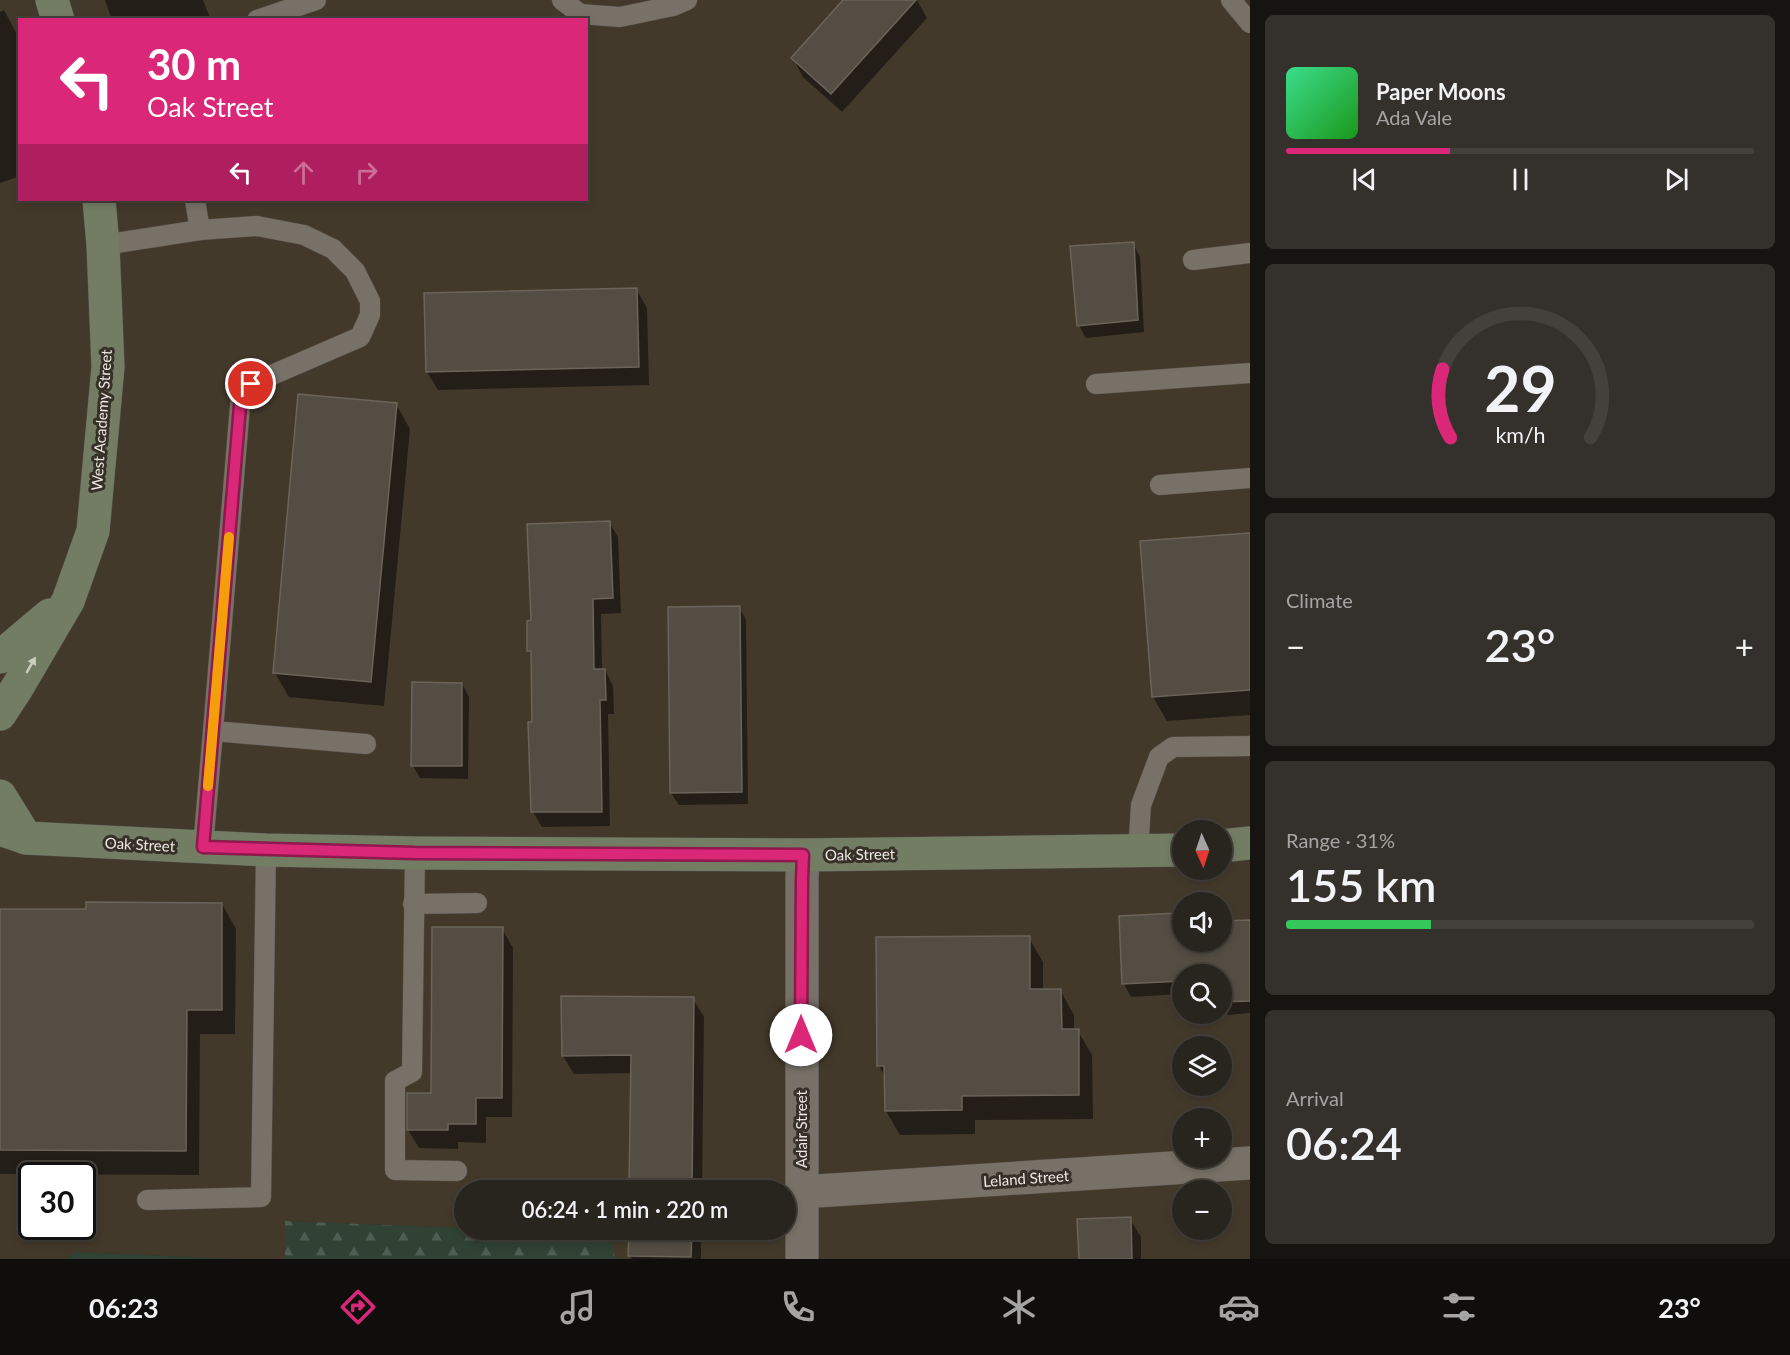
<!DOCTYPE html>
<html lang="en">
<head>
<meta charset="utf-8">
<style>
  :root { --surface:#28241e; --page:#34302b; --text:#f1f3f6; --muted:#a5a4a4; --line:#44413c; --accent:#db2777 }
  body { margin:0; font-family:Lato,sans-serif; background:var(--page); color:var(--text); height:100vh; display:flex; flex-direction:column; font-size:22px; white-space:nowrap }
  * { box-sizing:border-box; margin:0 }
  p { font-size:20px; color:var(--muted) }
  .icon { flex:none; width:33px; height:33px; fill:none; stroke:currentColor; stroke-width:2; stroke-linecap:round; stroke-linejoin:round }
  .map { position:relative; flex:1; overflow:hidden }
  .drawer { display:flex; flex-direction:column; gap:15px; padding:15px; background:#161410; width:540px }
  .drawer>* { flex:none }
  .top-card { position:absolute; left:18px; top:18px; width:570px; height:183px; border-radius:0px; box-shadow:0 3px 9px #0003,0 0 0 2px var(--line); background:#db2777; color:#fff; overflow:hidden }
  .needle { width:39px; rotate:177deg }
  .buttons { position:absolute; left:1172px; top:820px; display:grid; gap:12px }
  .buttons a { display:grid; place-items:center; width:60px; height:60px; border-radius:50%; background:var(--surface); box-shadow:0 3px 9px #0003,0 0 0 2px var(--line); font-size:30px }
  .speed { position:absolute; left:18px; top:1162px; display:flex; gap:12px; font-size:30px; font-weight:700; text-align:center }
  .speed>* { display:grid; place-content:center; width:78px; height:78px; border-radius:50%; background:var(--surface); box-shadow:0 3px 9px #0003,0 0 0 2px var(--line); line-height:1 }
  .speed .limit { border:3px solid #111; border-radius:9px; background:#fff; color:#111 }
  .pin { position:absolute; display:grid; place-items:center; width:51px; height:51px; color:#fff; margin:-26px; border:3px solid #fff; border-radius:50%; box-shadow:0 2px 6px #0007 }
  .me { position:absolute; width:66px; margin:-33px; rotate:0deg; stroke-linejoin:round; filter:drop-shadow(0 0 4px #0008) }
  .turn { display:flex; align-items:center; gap:21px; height:126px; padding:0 30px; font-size:27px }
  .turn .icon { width:78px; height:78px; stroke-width:2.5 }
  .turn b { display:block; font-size:42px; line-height:51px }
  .lanes { display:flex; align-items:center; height:57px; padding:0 30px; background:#0003; justify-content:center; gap:30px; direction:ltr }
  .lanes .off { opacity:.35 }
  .big { font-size:45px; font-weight:600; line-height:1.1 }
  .drawer .widget { flex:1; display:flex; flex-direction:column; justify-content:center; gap:9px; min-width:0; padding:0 21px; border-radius:9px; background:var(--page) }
  .drawer .dial { align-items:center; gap:0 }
  .dial svg { height:156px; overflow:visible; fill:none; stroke:var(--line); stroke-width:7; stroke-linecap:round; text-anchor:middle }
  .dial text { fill:var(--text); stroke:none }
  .song { display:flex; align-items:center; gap:18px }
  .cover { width:72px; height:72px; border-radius:9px; background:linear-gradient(135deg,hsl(150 70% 55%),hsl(120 70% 35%)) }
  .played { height:6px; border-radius:3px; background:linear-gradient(90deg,var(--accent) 35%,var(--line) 35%) }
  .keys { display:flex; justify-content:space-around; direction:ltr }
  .heat { display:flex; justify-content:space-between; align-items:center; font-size:33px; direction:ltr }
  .charge { height:9px; border-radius:4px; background:linear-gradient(90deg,#34c759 31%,var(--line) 0) }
  .trip { position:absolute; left:454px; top:1180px; width:342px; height:60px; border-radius:30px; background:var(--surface); box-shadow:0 3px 9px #0003,0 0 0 2px var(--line); font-weight:600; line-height:60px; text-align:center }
  .menu { display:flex; height:96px; justify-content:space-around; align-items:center; background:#100e0c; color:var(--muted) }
  .menu .icon { width:42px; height:42px }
  .menu .active { color:var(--accent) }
  .menu b { font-size:27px; color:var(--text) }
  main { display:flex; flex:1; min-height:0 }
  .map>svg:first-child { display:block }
  .built { fill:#43392b; fill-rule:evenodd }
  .forest { fill:url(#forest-firs) }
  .park { fill:#304234 }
  .shadow { fill:#0007 }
  .building { fill:#534d44; stroke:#6a645a; stroke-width:1.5 }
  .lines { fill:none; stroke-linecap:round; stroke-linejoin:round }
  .lane-casing { stroke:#534e47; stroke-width:21 }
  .street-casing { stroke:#534e47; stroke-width:34 }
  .secondary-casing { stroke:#534e47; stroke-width:34 }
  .lane { stroke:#777167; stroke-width:20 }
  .street { stroke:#777167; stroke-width:33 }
  .secondary { stroke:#737d64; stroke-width:33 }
  .oneway { fill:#cecdc2 }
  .route-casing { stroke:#8e194d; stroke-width:15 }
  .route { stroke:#db2777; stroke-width:10 }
  .slow { stroke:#f59e0b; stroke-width:10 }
  .labels { text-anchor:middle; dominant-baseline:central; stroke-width:6; stroke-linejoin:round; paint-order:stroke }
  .street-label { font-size:15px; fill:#ece8e2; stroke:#363028 }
</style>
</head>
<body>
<main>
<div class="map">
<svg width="1250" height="1259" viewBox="0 0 1250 1259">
  <defs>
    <pattern id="forest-firs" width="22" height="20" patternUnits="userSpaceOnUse" patternTransform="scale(1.5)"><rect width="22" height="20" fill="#304234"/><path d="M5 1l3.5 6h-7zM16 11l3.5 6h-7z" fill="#4e5d51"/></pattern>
  </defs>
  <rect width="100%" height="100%" fill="#363028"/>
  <!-- built -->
  <path class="built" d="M 0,0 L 1250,0 L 1250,1259 L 615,1259 L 610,1234 L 514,1230 L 786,1230 L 786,1191 L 465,1191 L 465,1228 L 286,1221 L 285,1259 L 231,1259 L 77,1252 L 65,1259 L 0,1259 ZM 20,20 L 586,20 L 586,200 L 20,200 ZM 1182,831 L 1221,831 L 1221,870 L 1182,870 ZM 1182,903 L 1221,903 L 1221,942 L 1182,942 ZM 1182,975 L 1221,975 L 1221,1014 L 1182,1014 ZM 1182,1047 L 1221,1047 L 1221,1086 L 1182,1086 ZM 1182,1119 L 1221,1119 L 1221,1158 L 1182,1158 ZM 32,1176 L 82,1176 L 82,1227 L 32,1227 ZM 1182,1191 L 1221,1191 L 1221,1230 L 1182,1230 Z"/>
  <!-- forest -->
  <polygon class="forest" points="285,1221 465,1228 465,1230 611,1234 615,1259 285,1259"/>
  <!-- park -->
  <polygon class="park" points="77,1252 231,1259 65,1259"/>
  <!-- shadow -->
  <g class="shadow">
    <polygon points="105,0 203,0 211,20 112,20"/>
    <polygon points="845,0 917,0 927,18 842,112 803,77 793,58"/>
    <polygon points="4,10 20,40 20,176 0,183 0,12"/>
    <polygon points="1133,244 1140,257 1144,332 1086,338 1079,326"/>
    <polygon points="636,289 647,308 649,385 438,390 427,372"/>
    <polygon points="396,404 410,429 384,706 289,697 275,673"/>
    <polygon points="609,522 618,537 621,613 601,614 602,670 605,670 613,686 614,714 608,714 610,826 542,827 533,812 533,657 529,651 533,622"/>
    <polygon points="1250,534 1250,715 1167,721 1153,697"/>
    <polygon points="739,607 746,620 748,804 679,805 671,793"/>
    <polygon points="462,684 469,697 468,779 420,778 413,766"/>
    <polygon points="222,904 236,929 235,1034 200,1034 199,1175 0,1174 0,911 88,911"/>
    <polygon points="1177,915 1182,924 1182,942 1221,942 1221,923 1250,921 1250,1013 1228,1015 1221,1002 1221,975 1182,975 1182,994 1131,997 1124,984"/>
    <polygon points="502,929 513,948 512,1117 486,1117 486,1143 458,1142 458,1149 419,1148 408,1130 433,1095"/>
    <polygon points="1029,938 1043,962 1043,990 1060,990 1074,1015 1074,1031 1078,1031 1092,1055 1093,1119 975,1120 975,1134 900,1135 886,1111 886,1078 879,1066"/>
    <polygon points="693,999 704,1017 702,1191 631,1191 632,1073 574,1074 563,1056"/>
    <polygon points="1130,1219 1141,1237 1141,1259 1080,1259"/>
    <polygon points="630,1230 701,1230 701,1259 632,1259 630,1256"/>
  </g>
  <!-- building -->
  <g class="building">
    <polygon points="843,0 916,0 831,94 791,58"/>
    <polygon points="1134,242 1138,320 1077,326 1070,246"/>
    <polygon points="637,288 639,367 426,372 424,293"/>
    <polygon points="298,394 397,403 371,682 273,673"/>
    <polygon points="610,521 613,598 593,599 594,669 605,669 606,700 600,700 602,812 531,812 528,722 532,722 531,651 527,651 527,621 531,620 527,524"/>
    <polygon points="1250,533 1250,690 1152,697 1140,541"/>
    <polygon points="740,606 742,792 670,793 668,607"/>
    <polygon points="412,682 462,683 462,766 411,766"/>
    <polygon points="86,902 222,903 222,1010 187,1010 186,1151 0,1150 0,909 86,909"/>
    <polygon points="1177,913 1178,923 1182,923 1182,942 1221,942 1221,921 1250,920 1250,1001 1221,1002 1221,975 1182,975 1182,981 1122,984 1119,916"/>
    <polygon points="432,927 503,927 502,1098 476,1098 476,1124 448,1124 448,1130 407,1130 407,1093 431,1093"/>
    <polygon points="1030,936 1030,989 1061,989 1062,1029 1079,1029 1079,1095 962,1096 962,1110 885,1111 884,1066 877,1066 876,937"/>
    <polygon points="561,996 694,997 692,1191 629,1191 631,1055 562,1056"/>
    <polygon points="1131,1217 1132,1259 1079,1259 1077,1219"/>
    <polygon points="629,1230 692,1230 691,1257 628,1256"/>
  </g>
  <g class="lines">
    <!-- lane casing -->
    <g class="lane-casing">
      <g id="lane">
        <polyline points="562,0 580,14 620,17 673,6 687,0"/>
        <polyline points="1231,0 1250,23"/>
        <polyline points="257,20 316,0"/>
        <polyline points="195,200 200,230 257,226 304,235 333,249 355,271 370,301 370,315 360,337 251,384 241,394 213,731 366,744"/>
        <polyline points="103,245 200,230"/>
        <polyline points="1193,260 1250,253"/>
        <polyline points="1096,384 1250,373"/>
        <polyline points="1160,485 1250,478"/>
        <polyline points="203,847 213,731"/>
        <polyline points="1138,852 1141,805 1159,757 1173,747 1250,746"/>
        <polyline points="415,853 412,1072 395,1081 395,1170 457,1171"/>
        <polyline points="413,904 477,903"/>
        <polyline points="147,1200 261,1197 266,850"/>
      </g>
    </g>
    <!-- street casing -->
    <g class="street-casing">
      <g id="street">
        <polyline points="801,1192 1250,1163"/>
        <polyline points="802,1259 802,879 803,855"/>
      </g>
    </g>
    <!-- secondary casing -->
    <g class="secondary-casing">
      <g id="secondary">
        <polyline points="52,0 58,20"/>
        <polyline points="0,657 50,615"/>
        <polyline points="0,714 17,688 68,601 93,531 108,367 103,245 99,200"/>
        <polyline points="0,796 26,838"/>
        <polyline points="0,829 26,838 266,850 415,853 803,855 1182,850"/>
        <polyline points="1221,846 1250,843"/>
      </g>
    </g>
    <!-- lane -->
    <use href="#lane" class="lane"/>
    <!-- street -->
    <use href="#street" class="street"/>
    <!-- secondary -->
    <use href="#secondary" class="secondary"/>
  </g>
  <!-- one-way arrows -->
  <defs><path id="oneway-solid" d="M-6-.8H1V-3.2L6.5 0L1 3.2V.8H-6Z" transform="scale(1.5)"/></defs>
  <use class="oneway" href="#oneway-solid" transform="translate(31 665) rotate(-60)"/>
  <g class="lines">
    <!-- route casing -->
    <g class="route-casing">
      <polyline id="route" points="251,384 241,394 203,847 415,853 803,855 802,879 801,1035"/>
    </g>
    <!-- route -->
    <use href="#route" class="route"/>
    <!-- slow -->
    <polyline class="slow" points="208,786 229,537"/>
  </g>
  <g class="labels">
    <!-- street labels -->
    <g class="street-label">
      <text transform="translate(101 420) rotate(-86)">West Academy Street</text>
      <text transform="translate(140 844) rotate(3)">Oak Street</text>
      <text transform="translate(860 854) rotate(-1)">Oak Street</text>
      <text transform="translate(801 1129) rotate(-90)">Adair Street</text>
      <text transform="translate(1026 1178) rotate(-4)">Leland Street</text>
    </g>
  </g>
</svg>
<div class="buttons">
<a><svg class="needle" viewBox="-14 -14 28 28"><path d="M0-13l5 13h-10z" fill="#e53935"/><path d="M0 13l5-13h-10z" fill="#a5a4a4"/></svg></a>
<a><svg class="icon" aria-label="sound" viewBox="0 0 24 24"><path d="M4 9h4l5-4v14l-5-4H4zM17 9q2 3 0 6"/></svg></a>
<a><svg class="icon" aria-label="search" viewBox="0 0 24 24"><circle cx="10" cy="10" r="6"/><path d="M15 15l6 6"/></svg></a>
<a><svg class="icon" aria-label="layers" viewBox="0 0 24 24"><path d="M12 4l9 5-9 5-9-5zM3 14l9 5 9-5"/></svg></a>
<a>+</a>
<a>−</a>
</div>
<div class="speed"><div class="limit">30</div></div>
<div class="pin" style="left:251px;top:384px;background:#d93025"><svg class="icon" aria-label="arrive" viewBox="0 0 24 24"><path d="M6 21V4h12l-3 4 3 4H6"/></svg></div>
<svg class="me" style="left:801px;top:1035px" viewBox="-20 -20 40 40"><circle r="19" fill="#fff"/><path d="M0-13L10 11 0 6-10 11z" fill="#db2777"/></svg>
<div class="trip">06:24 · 1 min · 220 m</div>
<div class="top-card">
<div class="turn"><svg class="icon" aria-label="left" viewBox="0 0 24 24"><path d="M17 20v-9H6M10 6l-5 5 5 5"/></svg><div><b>30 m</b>Oak Street</div></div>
<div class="lanes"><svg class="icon" aria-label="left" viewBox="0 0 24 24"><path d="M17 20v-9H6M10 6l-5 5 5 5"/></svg><svg class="icon off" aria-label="ahead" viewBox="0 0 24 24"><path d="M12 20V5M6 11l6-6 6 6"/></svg><svg class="icon off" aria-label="right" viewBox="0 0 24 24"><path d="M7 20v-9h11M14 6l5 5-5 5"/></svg></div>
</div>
</div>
<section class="drawer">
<div class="widget">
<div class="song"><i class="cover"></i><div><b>Paper Moons</b><p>Ada Vale</p></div></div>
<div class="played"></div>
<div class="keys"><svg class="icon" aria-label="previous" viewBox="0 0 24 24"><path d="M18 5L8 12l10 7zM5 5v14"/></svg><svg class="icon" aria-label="pause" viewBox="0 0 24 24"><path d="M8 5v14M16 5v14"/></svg><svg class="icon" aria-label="next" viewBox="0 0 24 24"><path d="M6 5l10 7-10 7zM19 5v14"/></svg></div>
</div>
<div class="widget dial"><svg viewBox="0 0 100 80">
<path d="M14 69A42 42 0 1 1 86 69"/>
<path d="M14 69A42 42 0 0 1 10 34" stroke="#db2777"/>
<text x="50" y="56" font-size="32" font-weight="700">29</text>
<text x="50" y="72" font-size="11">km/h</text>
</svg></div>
<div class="widget"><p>Climate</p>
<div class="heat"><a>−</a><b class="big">23°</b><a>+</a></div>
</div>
<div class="widget"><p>Range · 31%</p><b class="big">155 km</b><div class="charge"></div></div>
<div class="widget"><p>Arrival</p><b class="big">06:24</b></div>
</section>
</main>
<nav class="menu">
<b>06:23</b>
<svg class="icon active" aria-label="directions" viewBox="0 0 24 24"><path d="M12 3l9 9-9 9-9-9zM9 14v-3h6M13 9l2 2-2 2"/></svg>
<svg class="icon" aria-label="music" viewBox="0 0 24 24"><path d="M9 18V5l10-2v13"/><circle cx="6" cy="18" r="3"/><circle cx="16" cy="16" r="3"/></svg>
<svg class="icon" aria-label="phone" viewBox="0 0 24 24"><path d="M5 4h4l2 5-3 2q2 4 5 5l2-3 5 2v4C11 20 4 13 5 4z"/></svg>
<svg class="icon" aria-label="climate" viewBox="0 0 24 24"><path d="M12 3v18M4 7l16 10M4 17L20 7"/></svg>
<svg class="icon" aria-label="car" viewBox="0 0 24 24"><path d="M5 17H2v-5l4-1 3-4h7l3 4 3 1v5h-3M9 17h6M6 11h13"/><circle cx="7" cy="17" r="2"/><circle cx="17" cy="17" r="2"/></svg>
<svg class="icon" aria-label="filters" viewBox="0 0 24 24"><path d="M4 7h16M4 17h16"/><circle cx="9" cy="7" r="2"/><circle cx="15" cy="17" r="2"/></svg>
<b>23°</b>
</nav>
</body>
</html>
